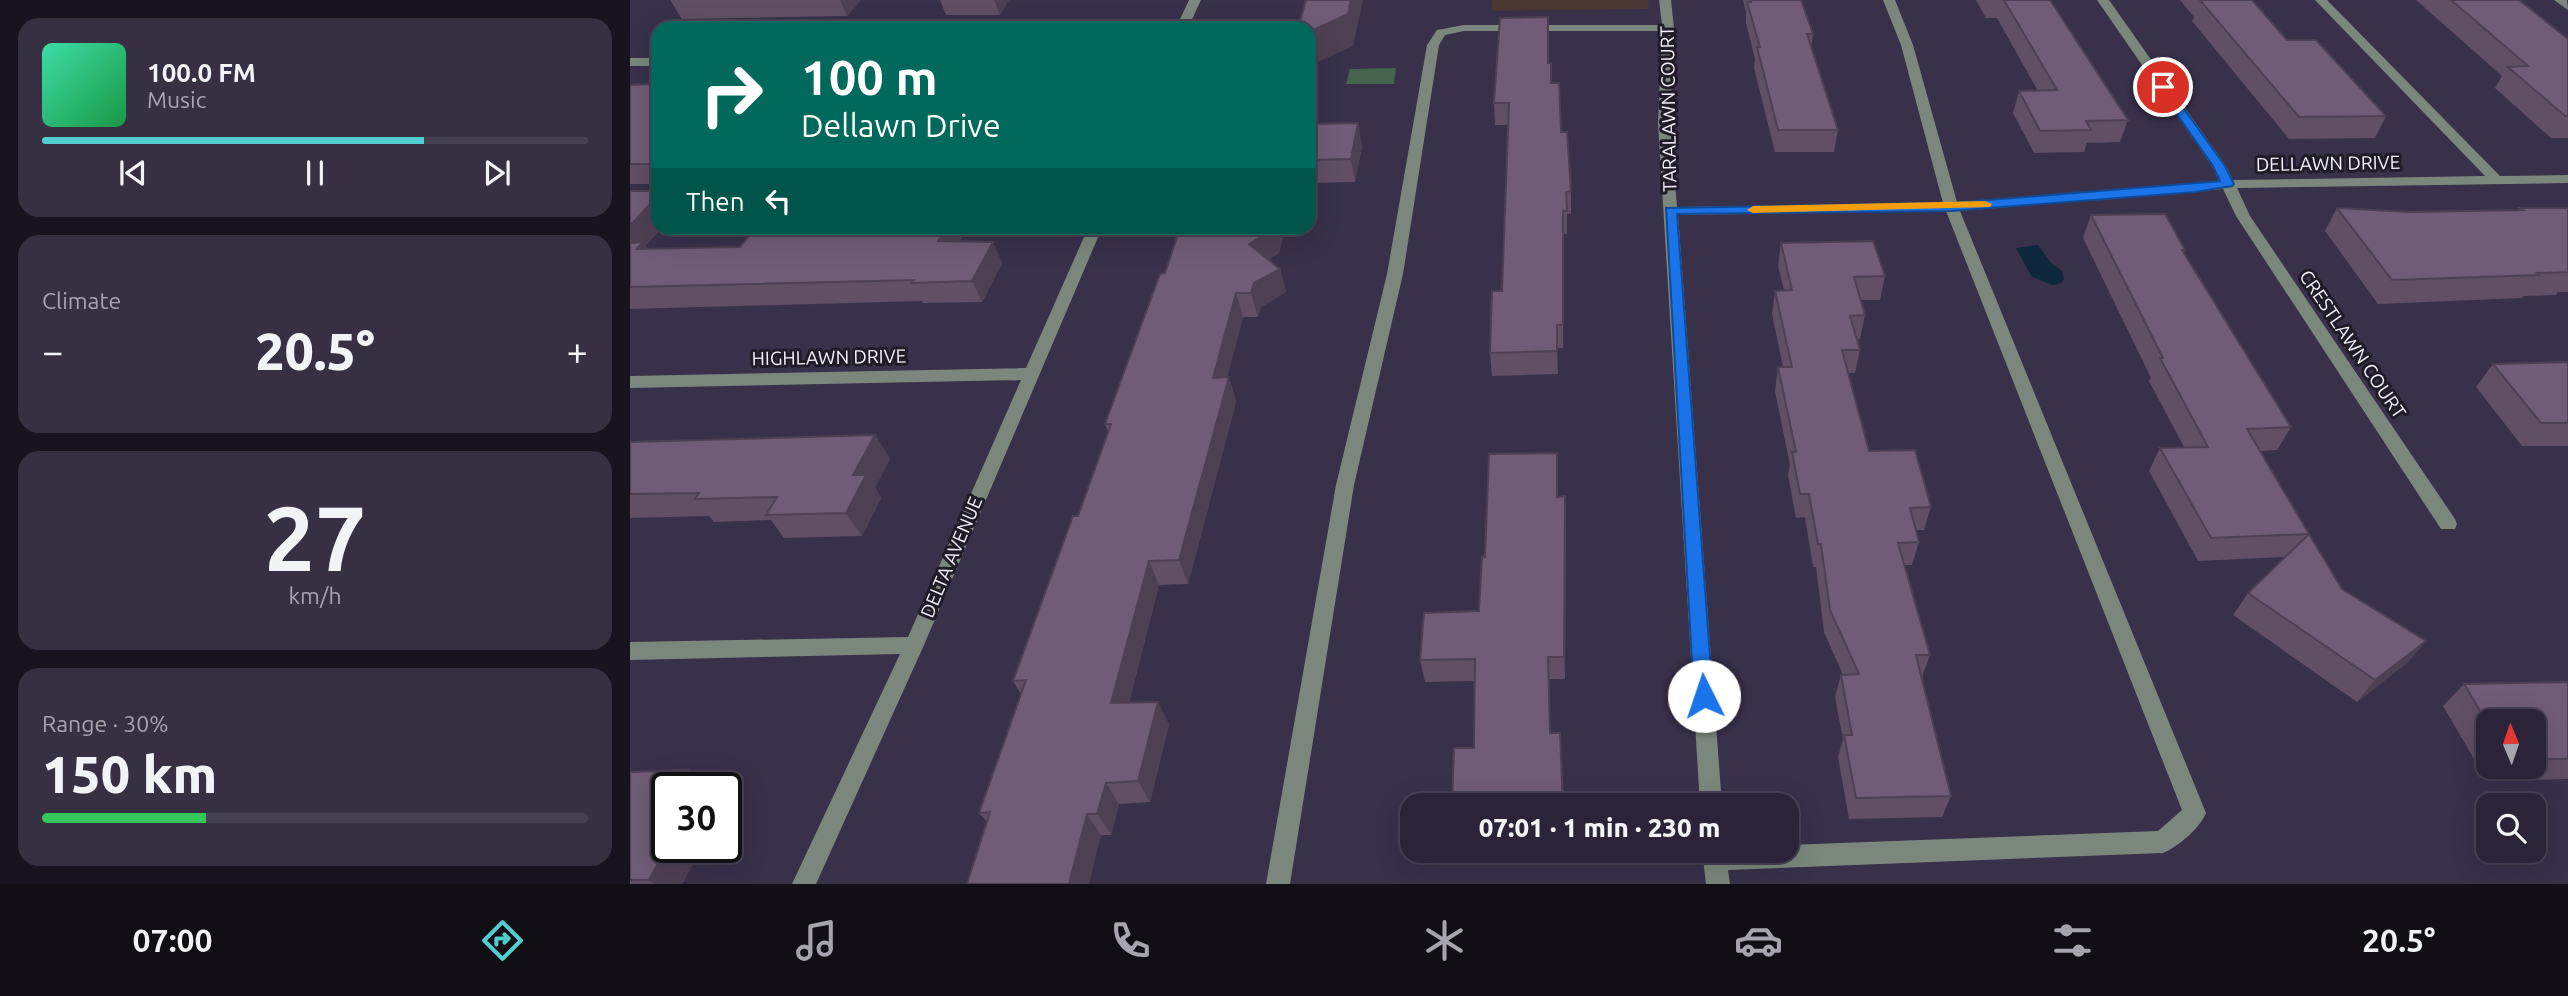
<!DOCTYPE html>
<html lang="en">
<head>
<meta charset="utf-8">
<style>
  :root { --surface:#2b2438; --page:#373043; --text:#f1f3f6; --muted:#a6a4ae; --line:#474153; --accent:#52cdce }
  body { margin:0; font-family:Ubuntu,sans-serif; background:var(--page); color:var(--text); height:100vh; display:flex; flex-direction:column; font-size:26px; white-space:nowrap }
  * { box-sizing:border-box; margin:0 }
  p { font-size:23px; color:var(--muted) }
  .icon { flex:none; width:38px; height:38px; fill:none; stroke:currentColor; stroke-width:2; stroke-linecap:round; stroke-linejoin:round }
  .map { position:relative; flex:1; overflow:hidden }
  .drawer { display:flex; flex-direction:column; gap:18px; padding:18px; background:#18141f; width:630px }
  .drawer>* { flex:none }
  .top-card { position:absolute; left:21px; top:21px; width:665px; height:214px; border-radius:21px; box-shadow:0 7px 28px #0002,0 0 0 2px var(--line); background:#00695c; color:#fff; overflow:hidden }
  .needle { width:46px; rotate:358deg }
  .buttons { position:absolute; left:1846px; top:709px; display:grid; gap:14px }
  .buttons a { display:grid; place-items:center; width:70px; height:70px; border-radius:14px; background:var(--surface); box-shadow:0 7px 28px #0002,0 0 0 2px var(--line); font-size:35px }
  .speed { position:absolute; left:21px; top:772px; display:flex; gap:14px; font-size:35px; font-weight:700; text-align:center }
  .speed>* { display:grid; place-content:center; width:91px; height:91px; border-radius:50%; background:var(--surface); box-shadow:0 7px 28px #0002,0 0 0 2px var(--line); line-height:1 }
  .speed .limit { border:4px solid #111; border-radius:10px; background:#fff; color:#111 }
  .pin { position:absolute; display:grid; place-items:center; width:60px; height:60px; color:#fff; margin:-30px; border:4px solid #fff; border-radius:50%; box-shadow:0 2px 7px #0007 }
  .me { position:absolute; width:77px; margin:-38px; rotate:356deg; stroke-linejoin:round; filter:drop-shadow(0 0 5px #0008) }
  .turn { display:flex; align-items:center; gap:24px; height:147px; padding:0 35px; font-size:32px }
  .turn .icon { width:91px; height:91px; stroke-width:2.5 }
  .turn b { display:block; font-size:49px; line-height:60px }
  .then { display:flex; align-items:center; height:66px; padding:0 35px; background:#0003; gap:14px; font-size:26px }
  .big { font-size:52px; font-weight:800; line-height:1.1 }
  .drawer .widget { flex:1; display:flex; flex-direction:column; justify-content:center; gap:10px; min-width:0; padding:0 24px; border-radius:21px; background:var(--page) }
  .drawer .dial { align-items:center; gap:0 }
  .dial b { font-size:91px; line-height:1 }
  .song { display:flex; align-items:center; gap:21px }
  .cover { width:84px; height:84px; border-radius:10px; background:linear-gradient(135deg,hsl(160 70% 55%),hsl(140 70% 35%)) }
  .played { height:7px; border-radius:4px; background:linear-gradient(90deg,var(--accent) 70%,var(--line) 70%) }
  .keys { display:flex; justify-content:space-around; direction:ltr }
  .heat { display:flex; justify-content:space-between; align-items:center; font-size:38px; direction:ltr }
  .charge { height:10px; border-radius:5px; background:linear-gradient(90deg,#34c759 30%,var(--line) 0) }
  .trip { position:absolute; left:770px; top:793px; width:399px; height:70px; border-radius:21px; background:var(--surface); box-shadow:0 7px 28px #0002,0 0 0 2px var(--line); font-weight:800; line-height:70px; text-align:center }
  .tabs { display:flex; height:112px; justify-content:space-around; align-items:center; background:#110e16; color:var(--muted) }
  .tabs .icon { width:49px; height:49px }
  .tabs .selected { color:var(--accent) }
  .tabs b { font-size:32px; color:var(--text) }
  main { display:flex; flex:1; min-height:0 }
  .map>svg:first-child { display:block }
  .education { fill:#4c3832 }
  .green { fill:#45634f }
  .water { fill:#0d273c }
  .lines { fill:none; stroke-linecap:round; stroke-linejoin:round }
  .minor { fill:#7b877d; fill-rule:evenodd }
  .wall { fill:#604f65; fill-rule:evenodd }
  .shaded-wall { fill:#4e4053 }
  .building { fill:#705c76; stroke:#4e4053; stroke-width:2 }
  .route { fill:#1a73e8; stroke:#114b97; stroke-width:2 }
  .slow { fill:#f59e0b }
  .labels { text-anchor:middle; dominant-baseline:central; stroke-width:6; stroke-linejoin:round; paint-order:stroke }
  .street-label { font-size:19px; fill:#f3effc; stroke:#1f1b27 }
</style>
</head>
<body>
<main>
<section class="drawer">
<div class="widget">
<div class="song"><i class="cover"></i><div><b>100.0 FM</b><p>Music</p></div></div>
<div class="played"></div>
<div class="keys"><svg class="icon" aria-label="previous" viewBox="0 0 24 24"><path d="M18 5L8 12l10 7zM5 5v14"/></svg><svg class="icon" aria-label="pause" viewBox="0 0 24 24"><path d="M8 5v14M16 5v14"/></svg><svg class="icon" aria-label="next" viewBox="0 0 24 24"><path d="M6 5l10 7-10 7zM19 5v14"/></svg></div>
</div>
<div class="widget"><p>Climate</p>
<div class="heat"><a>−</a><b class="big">20.5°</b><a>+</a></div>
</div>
<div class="widget dial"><b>27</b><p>km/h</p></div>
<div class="widget"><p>Range · 30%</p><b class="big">150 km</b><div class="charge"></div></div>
</section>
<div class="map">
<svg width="1938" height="884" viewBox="0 0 1938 884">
  <rect width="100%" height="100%" fill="#39304a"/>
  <!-- education -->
  <polygon class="education" points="862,0 1018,0 1019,9 862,11"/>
  <!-- green -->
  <polygon class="green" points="766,68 764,84 716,84 720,69"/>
  <!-- water -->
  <polygon class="water" points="1408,245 1421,263 1432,271 1434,279 1431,283 1423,285 1402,277 1386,248"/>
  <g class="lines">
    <!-- minor -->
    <g class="minor">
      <polygon points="559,0 571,0 558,28 546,28"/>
      <path d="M 1029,0 L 1041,0 L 1044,28 L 1040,123 L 1047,207 L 1313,203 L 1271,45 L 1253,0 L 1265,0 L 1283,45 L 1327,202 L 1589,181 L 1582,166 L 1467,0 L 1479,0 L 1596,166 L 1603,180 L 1855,176 L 1685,0 L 1697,0 L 1870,176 L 1938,175 L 1938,183 L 1607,188 L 1620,216 L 1825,519 L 1827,524 L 1825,529 L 1811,529 L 1606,216 L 1593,189 L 1330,211 L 1576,813 C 1570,828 1548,847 1533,853 L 1098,870 L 1100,884 L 1076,884 L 1072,850 L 1157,850 L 1157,845 L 1528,831 L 1552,810 L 1316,211 L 1048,215 L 1092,805 L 1070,805 L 1028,123 L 1032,31 L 834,31 L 815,35 L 809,45 L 773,274 L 724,485 L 660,884 L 636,884 L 706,485 L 757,274 L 797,45 L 807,30 L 834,25 L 1032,25 Z"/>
      <polygon points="1924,0 1937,0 1938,10"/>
      <rect x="0" y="58" width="28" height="8"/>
      <polygon points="458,228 472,228 294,645 186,884 162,884 270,654 0,660 0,642 278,637 391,380 0,388 0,376 396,368"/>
    </g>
  </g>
  <!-- wall -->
  <g class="wall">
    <polygon points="40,0 231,0 217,16 52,19"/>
    <polygon points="310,0 379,0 370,15 316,15"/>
    <polygon points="1113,0 1172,0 1183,34 1181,48 1208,130 1204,152 1145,152 1124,68 1125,59 1116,23 1116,13"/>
    <polygon points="1346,0 1420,0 1498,120 1490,142 1457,143 1454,152 1404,153 1383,113 1389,91 1408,91 1367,18 1356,18"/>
    <polygon points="1550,0 1622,0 1657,40 1756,116 1745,138 1659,139 1562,21 1564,17"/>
    <polygon points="1786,0 1889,0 1938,39 1938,138 1921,138 1865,88 1872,76"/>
    <polygon points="919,38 919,63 941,191 941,214 937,214 937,234 934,234 933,348 927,348 928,374 862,376 860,353 872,291 878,125 865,125 864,103"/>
    <polygon points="28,84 28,184 0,184 0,85"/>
    <polygon points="679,124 732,146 725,182 679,183"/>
    <polygon points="0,191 28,228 32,228 15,246 18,249 110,247 337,228 329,242 372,263 352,302 293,303 292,301 0,309"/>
    <polygon points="1707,208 1780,212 1889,210 1890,208 1938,208 1938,292 1928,292 1926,295 1894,296 1892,298 1748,304 1695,231"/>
    <polygon points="1461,215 1555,250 1554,253 1661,427 1647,450 1630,451 1712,589 1796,641 1777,663 1727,702 1603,615 1618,593 1655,557 1568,561 1519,471 1530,448 1554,447 1519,381 1521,378 1453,238"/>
    <polygon points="550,228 655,228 649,253 639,259 650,269 656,292 631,307 628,317 613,317 597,377 599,377 606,402 558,584 529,585 499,703 539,724 520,802 489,804 481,835 471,835 357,822 349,813 391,694 383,681 448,516 478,432 475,424 535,273"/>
    <polygon points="1151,243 1255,276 1250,300 1231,300 1235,315 1230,339 1226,339 1230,350 1225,373 1218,373 1239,451 1301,507 1294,530 1286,530 1289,542 1282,565 1275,565 1300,655 1292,677 1321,796 1312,817 1219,819 1208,757 1213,739 1205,697 1211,675 1213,675 1194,632 1186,567 1183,567 1175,517 1166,518 1158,475 1160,465 1145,391 1148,367 1153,367 1142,314 1145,291 1154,290 1148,266"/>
    <polygon points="1938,362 1938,446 1892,446 1846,387 1863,364"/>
    <polygon points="245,435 260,459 245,487 251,498 232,536 154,538 141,520 84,522 79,516 0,518 0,442"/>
    <polygon points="928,496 936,519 935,679 919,679 844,748 845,681 795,682 790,660 849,611 855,557"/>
    <path d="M 1938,682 L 1938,779 L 1857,781 L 1813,706 L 1834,684 ZM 1858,721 L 1904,721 L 1904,766 L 1858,766 Z"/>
    <polygon points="58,770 68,779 37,847 72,847 52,884 0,884 0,772"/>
  </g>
  <!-- shaded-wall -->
  <g class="shaded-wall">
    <polygon points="210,0 231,0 217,16"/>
    <polygon points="364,0 379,0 370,15"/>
    <polygon points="721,0 733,0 723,46 679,66 679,32"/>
    <polygon points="728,123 732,146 725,182 721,159"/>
    <polygon points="28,155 28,177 19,164"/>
    <polygon points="28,195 28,228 32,228 15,246 27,263 0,264 0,226"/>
    <polygon points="933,211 934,234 933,348"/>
    <polygon points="316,228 337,228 318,262 308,241"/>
    <polygon points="644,228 655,228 649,253 625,268 619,244"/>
    <polygon points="363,242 372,263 352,302 342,281"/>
    <polygon points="650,269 656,292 631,307 628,317 621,293 624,283"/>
    <polygon points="606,293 613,317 591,402 583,378"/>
    <polygon points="599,377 606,402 558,584 549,560"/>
    <polygon points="245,435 260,459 245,487 251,498 232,536 216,513 223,475"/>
    <polygon points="935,496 936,519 935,679 934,657"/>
    <polygon points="519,561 529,585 493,726 481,703"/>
    <polygon points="1796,641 1777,663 1727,702 1745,680"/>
    <polygon points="528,702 539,724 520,802 508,781"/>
    <polygon points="58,770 72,783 74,779 83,788 62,788 52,779"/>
    <polygon points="476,783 489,804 481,835 467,814"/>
    <polygon points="457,814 471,835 459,884 439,884"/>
    <polygon points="37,847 72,847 52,884 24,884 19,880"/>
  </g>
  <!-- building -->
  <g class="building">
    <polygon points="676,0 721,0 718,14 679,32 679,28 668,28"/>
    <polygon points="1121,0 1171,0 1183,34 1177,34 1208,130 1148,130 1127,47 1130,47 1117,2 1121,2"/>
    <polygon points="1374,0 1420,0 1498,120 1456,121 1461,130 1410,131 1389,91 1427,90"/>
    <polygon points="1570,0 1622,0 1657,40 1686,40 1756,116 1669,117"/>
    <polygon points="1821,0 1889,0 1938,39 1938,116 1935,116 1878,67 1898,66"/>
    <polygon points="918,17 918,63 921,63 921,83 929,83 931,132 937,132 941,191 936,192 937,211 933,211 933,325 927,325 927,351 860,353 862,291 872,291 879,103 864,103 870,18"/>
    <polygon points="28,84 28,155 19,164 0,164 0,85"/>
    <polygon points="728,123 721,159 679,160 679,124"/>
    <polygon points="0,191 28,191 28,195 0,226"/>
    <polygon points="1707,208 1780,212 1893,210 1890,208 1938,208 1938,272 1907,273 1909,275 1762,280"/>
    <polygon points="1535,214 1555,250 1552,250 1661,427 1617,429 1679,534 1581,538 1530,448 1578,447 1530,358 1533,358 1461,215"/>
    <polygon points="126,228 316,228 308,241 363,242 342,281 282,283 284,280 0,287 0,243 13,242 7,249 110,247"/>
    <polygon points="550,228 644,228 643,229 619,244 650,269 624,283 621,293 606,293 583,378 599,377 549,560 519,561 481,703 528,702 508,781 476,783 467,814 457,814 439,884 337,884 360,812 349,813 396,680 383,681 443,516 448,516 481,424 475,424 530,274 535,273"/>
    <polygon points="1243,241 1255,276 1224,277 1235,315 1220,316 1230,350 1212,350 1239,451 1285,450 1301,507 1280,508 1289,542 1268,543 1300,655 1286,655 1321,796 1226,798 1214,735 1222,735 1211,675 1229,674 1200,610 1191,544 1188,544 1179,494 1170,494 1162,452 1166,452 1148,367 1162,367 1145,291 1162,290 1151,243"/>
    <polygon points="1938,362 1938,423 1911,423 1863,364"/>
    <polygon points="245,435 223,475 236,475 216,513 136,515 147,497 65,499 69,493 0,494 0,442"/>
    <polygon points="927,453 927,497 935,496 934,657 918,657 920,733 930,733 933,805 822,805 824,748 844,748 845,659 790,660 794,613 849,611 852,557 855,557 859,454"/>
    <polygon points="1679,534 1712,589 1796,641 1745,680 1618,593"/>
    <polygon points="1938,682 1938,759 1904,759 1904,721 1858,721 1858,724 1834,684"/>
    <polygon points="58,770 52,779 74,779 69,788 37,788 37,847 19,880 0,880 0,772"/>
  </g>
  <!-- route -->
  <polygon class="route" points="1533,84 1537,85 1595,166 1604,184 1602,186 1565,192 1321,211 1047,214 1083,696 1081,702 1074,704 1067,702 1064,696 1036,208 1321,203 1590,181 1583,166 1528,87"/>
  <!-- slow -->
  <polygon class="slow" points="1355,201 1362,204 1360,207 1123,213 1117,210 1123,206"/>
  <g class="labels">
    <!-- street labels -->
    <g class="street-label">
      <text transform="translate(1038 109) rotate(-91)">TARALAWN COURT</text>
      <text transform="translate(1698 163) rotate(-1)">DELLAWN DRIVE</text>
      <text transform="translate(1723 344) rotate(56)">CRESTLAWN COURT</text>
      <text transform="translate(199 357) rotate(-1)">HIGHLAWN DRIVE</text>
      <text transform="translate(321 557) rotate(-67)">DELTA AVENUE</text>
    </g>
  </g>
</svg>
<div class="buttons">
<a><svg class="needle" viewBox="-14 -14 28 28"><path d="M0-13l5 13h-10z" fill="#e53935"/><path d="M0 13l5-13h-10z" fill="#a6a4ae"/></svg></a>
<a><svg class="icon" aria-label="search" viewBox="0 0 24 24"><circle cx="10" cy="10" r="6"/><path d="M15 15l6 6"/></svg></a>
</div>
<div class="speed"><div class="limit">30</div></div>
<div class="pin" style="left:1533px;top:87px;background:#d93025"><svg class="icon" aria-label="arrive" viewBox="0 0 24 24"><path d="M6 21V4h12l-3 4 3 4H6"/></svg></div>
<svg class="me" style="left:1074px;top:696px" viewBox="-20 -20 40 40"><circle r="19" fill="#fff"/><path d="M0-13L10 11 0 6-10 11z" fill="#1a73e8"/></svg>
<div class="trip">07:01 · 1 min · 230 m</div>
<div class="top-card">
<div class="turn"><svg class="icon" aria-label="right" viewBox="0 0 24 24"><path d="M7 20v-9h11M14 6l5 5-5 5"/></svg><div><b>100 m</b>Dellawn Drive</div></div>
<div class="then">Then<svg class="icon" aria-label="left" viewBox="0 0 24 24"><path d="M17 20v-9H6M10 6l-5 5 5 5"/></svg></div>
</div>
</div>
</main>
<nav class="tabs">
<b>07:00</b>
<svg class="icon selected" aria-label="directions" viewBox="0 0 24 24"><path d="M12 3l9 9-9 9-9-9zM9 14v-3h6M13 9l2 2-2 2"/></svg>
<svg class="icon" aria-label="music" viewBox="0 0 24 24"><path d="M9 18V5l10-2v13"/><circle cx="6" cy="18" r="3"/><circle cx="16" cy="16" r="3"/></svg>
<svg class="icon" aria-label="phone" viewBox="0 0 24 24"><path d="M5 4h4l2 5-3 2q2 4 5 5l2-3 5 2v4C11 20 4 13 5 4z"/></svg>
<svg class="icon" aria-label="climate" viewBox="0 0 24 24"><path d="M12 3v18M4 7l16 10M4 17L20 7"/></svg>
<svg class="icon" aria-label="car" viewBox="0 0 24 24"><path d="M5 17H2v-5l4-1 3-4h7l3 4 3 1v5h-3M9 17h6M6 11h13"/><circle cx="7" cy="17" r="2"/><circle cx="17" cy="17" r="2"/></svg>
<svg class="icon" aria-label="filters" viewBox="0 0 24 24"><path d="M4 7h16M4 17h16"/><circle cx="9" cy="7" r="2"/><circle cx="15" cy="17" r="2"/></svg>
<b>20.5°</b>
</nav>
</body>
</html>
